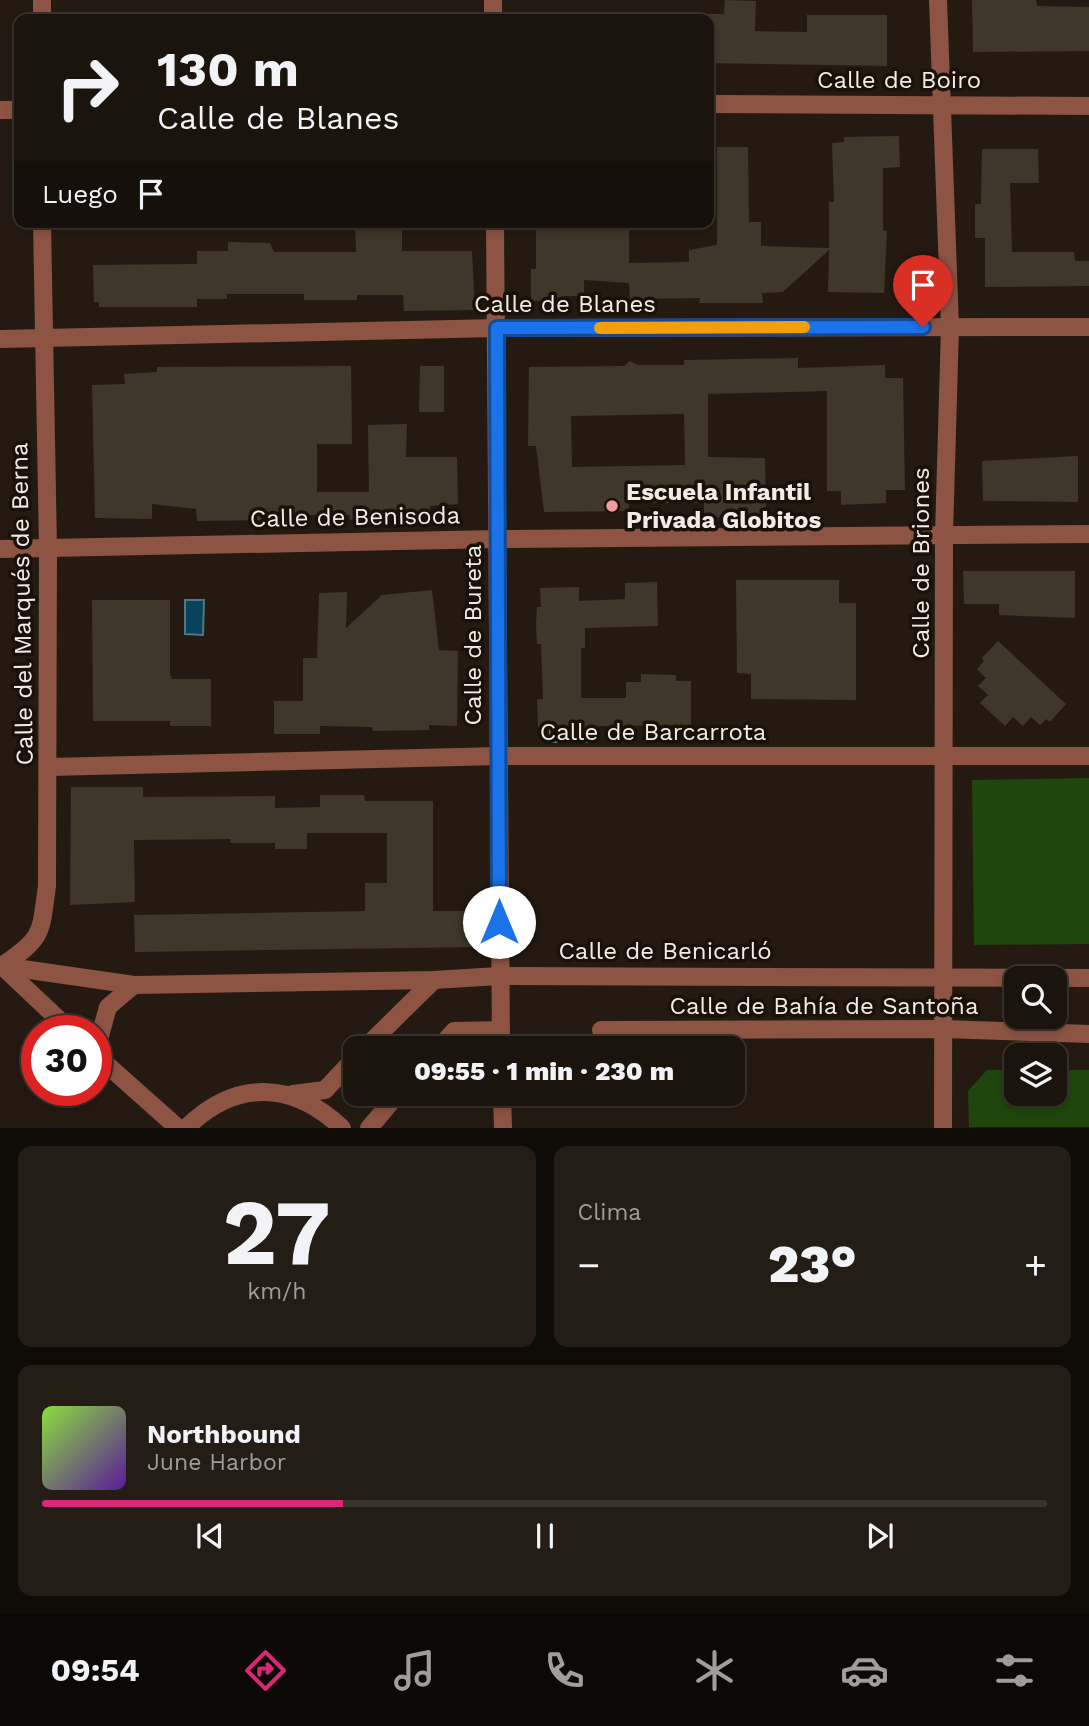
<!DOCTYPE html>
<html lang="es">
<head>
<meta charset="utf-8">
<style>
  :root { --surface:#1b140d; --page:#241d16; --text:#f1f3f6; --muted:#a09e9d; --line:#39332e; --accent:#db2777 }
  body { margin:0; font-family:"Work Sans",sans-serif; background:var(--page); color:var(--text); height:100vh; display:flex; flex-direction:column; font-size:26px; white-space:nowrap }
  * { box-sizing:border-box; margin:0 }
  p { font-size:23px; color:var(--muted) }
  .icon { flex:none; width:38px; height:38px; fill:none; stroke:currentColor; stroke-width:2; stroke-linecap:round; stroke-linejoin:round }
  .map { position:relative; height:1128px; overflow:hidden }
  .sheet { display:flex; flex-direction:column; gap:18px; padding:18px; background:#0f0b07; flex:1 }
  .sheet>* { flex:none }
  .hud { position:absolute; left:14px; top:14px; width:700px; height:214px; border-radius:14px; box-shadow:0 4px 10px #0003,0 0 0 2px var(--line); background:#1b140d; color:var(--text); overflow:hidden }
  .buttons { position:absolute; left:1004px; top:966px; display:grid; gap:14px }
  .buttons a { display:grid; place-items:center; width:63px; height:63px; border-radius:14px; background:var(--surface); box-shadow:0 4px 10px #0003,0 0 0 2px var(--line); font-size:35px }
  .speed { position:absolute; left:21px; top:1015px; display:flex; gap:14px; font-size:35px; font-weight:700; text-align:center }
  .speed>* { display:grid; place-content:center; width:91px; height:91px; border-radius:50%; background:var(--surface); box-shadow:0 4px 10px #0003,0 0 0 2px var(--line); line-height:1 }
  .speed .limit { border:10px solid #d22; background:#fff; color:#111 }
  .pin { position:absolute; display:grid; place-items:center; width:60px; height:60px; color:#fff; margin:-72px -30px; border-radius:50% 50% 50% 0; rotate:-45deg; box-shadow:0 0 7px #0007 }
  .pin .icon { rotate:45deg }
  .me { position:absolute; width:77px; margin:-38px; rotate:0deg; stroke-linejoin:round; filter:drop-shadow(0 0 5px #0008) }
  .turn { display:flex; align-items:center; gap:24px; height:147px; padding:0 28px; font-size:32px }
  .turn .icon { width:91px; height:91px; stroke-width:2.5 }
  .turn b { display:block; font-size:49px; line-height:60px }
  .then { display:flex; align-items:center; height:66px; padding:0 28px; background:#0003; gap:14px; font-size:26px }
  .big { font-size:52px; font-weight:800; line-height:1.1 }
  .sheet .widget { flex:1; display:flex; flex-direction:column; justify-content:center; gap:10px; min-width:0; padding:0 24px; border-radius:14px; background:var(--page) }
  .sheet .dial { align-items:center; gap:0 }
  .dial b { font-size:91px; line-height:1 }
  .song { display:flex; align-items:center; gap:21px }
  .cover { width:84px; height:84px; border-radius:10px; background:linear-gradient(135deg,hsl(90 70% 55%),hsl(270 70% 35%)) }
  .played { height:7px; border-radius:4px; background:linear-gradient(90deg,var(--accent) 30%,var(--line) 30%) }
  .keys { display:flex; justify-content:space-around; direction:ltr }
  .heat { display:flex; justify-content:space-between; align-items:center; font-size:38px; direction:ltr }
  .sheet .tiles { flex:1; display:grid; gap:18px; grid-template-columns:1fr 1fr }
  .widget:last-child { grid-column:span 2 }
  .trip { position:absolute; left:343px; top:1036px; width:402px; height:70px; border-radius:14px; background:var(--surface); box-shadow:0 4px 10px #0003,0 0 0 2px var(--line); font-weight:800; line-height:70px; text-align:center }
  .tab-bar { display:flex; height:112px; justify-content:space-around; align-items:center; background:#0b0805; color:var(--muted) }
  .tab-bar .icon { width:49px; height:49px }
  .tab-bar .on { color:var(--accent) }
  .tab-bar b { font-size:32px; color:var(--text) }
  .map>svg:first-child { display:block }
  .green { fill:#20460d }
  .water { fill:#09425d; stroke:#4f7586; stroke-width:2 }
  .building { fill:#40372b; fill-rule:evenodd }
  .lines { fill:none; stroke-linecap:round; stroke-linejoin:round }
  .street { stroke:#8d5444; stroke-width:18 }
  .route-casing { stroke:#114b97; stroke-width:18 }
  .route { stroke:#1a73e8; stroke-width:12 }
  .slow { stroke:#f59e0b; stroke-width:12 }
  .poi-dot { fill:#f49aa1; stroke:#1a1108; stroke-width:2.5 }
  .labels { text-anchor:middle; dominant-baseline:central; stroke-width:7; stroke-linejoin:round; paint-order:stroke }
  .street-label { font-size:24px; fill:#f3ece6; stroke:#1a1108 }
  .poi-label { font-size:24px; font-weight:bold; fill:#f3ece6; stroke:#1a1108; text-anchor:start }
</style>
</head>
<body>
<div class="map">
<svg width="1089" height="1128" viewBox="0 0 1089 1128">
  <rect width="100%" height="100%" fill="#241a11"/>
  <!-- green -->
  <g class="green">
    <polygon points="1089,778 1089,944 974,945 972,780"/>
    <polygon points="987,1070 1017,1070 1017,1094 1055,1094 1055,1070 1089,1070 1089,1127 969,1127 968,1091"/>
  </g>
  <!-- water -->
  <g class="water">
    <polygon points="185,600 204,600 203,635 185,634"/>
    <polygon points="550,728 591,728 591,733 588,734 588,742 550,742"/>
  </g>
  <!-- building -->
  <g class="building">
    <polygon points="725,0 756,1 755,31 807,32 807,15 887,15 887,66 709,63 709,14 724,14"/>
    <polygon points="972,0 1036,0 1037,6 1089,7 1089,51 973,52"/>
    <polygon points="899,136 900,167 883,168 883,230 887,231 884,293 828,292 829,250 783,292 762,293 763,303 699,303 700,298 630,299 629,283 584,280 584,296 564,296 564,301 531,301 531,269 536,269 536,222 629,222 629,263 689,262 689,250 717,245 717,147 748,147 749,222 761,222 761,246 829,248 829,202 834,202 832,143 844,142 844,137"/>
    <polygon points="982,149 1038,149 1039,183 1010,183 1012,252 1074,252 1075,261 1089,261 1089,286 985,287 985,238 975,238 975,204 981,204"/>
    <polygon points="355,222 402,222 402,251 472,251 475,310 404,311 403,295 357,295 357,300 304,300 304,294 227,294 227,299 197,299 197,307 99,307 99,302 94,302 93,265 197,264 197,251 228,251 228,242 270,243 274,252 356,252"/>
    <path d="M 798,358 L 798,368 L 885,365 L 885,378 L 903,378 L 905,490 L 886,490 L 886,503 L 841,505 L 841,491 L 827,491 L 827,391 L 708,394 L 708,457 L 765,458 L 766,518 L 704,517 L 704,503 L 629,503 L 629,511 L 544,512 L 536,446 L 528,446 L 529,367 L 624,366 L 630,361 L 638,365 L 684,365 L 684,360 ZM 684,414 L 685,465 L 572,467 L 571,416 Z"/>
    <polygon points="351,366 352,444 317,444 317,492 369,492 368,425 407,424 406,457 457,457 458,504 430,506 430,511 407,511 407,520 350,520 350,515 273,515 273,520 197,521 196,509 152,504 152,519 95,518 92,385 125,384 124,374 157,372 157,367"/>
    <polygon points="420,366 444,366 444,412 419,412"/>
    <polygon points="1078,456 1078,502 983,501 982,461"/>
    <polygon points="963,571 1075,571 1075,618 999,615 999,604 964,604"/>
    <polygon points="736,580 839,580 839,603 856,603 856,700 751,699 751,674 737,673"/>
    <polygon points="657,582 658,626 585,628 585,648 581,648 581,698 626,698 626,682 641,682 641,674 676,675 676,681 691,681 691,725 538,727 537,699 543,699 541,644 537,644 536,625 537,607 541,607 540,588 579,587 579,601 625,599 625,583"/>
    <polygon points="432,590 439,650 458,651 457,726 429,725 429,730 373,731 372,727 320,726 320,734 274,734 274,701 303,701 303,658 317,658 319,593 347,592 346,628 382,595"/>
    <polygon points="92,600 170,600 170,674 172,679 211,679 211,726 170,726 170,721 93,721"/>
    <polygon points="998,641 1066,704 1050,722 1046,719 1040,725 1031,717 1023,726 1013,717 1005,726 980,703 988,695 978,686 986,678 977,669 984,661 982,658"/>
    <polygon points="71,787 143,787 143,797 275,796 275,808 320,807 320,795 364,795 365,801 433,801 433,911 474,911 475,947 135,952 134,915 365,911 365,883 387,883 387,833 307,833 307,849 275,849 275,843 230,843 231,839 134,840 135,902 70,905"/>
  </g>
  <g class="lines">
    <!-- street -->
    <g class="street">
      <polyline points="42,0 42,19"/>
      <polyline points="493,0 493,19"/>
      <polyline points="938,0 950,327 944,535 943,1128"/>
      <polyline points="709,104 1089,106"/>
      <polyline points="0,110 19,110"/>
      <polyline points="495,222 501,1048"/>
      <polyline points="0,339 497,328 1089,327"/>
      <polyline points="0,549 497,539 1089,534"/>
      <polyline points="48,767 499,756 1089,756"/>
      <path d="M 2,966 C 44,936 40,936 47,886 L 48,548 L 42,222"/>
      <polyline points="2,966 134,985"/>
      <polyline points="3,967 71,1031"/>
      <polyline points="601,1030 943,1029 1089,1034"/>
      <polyline points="365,1048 434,980"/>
      <polyline points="439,1048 454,1031 501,1030"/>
      <polyline points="96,1050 108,1007 134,985 434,980 499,976 1089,978"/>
      <polyline points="96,1055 178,1128"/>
      <polyline points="293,1094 325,1090 355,1058"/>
      <polyline points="502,1094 503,1128"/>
      <path d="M 186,1128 C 236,1079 292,1081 342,1128"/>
      <polyline points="369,1128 398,1094"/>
    </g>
  </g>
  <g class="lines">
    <!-- route casing -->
    <g class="route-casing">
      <polyline id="route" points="499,922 497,328 923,327"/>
    </g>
    <!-- route -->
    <use href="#route" class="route"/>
    <!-- slow -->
    <polyline class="slow" points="600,328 804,327"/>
  </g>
  <!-- markers -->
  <circle class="poi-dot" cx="612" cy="506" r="7"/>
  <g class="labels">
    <!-- street labels -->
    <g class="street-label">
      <text x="899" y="80">Calle de Boiro</text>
      <text x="565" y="304">Calle de Blanes</text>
      <text transform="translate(355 517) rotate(-1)">Calle de Benisoda</text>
      <text transform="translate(921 563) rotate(-90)">Calle de Briones</text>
      <text transform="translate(22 604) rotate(-91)">Calle del Marqués de Berna</text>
      <text transform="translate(473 635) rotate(-90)">Calle de Bureta</text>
      <text x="653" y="732">Calle de Barcarrota</text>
      <text x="665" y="951">Calle de Benicarló</text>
      <text x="824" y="1006">Calle de Bahía de Santoña</text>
    </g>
    <!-- poi labels -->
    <g class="poi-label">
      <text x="626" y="492">Escuela Infantil<tspan x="626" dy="28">Privada Globitos</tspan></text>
    </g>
  </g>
</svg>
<div class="buttons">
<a><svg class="icon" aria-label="search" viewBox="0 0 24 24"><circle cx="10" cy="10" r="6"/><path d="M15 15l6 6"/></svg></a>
<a><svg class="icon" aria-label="layers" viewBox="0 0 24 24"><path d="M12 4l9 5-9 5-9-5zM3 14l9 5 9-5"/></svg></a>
</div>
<div class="speed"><div class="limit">30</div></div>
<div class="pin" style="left:923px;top:327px;background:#d93025"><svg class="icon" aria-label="arrive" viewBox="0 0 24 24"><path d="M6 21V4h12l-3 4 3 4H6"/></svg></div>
<svg class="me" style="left:499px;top:922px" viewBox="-20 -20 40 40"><circle r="19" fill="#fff"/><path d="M0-13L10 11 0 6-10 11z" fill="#1a73e8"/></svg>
<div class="trip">09:55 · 1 min · 230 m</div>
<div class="hud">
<div class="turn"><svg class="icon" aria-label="right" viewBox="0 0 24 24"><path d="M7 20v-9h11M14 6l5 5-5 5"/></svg><div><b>130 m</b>Calle de Blanes</div></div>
<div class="then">Luego<svg class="icon" aria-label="arrive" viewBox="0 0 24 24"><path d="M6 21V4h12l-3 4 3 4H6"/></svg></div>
</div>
</div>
<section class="sheet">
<div class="tiles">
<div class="widget dial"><b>27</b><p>km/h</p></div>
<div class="widget"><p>Clima</p>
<div class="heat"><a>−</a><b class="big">23°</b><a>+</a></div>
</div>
<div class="widget">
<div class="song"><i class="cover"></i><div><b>Northbound</b><p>June Harbor</p></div></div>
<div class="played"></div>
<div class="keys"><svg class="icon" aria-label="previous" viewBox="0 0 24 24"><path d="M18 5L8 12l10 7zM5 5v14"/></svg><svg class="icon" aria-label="pause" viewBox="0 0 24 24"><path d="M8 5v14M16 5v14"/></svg><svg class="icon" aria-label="next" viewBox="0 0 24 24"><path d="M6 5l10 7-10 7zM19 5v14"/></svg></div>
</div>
</div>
</section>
<nav class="tab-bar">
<b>09:54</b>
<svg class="icon on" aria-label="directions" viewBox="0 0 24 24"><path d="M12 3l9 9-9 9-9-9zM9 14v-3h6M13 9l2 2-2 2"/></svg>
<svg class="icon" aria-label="music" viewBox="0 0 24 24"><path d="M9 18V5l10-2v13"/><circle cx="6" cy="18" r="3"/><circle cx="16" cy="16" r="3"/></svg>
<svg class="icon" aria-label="phone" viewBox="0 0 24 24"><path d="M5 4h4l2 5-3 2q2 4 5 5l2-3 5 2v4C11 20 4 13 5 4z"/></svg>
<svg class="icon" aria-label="climate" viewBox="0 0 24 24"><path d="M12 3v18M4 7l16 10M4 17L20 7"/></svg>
<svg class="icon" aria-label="car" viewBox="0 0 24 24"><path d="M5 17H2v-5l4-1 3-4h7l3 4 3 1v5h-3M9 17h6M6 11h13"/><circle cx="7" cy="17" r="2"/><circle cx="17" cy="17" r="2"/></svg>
<svg class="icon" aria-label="filters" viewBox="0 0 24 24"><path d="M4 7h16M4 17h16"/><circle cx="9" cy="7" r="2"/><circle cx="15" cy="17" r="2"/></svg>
</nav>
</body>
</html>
